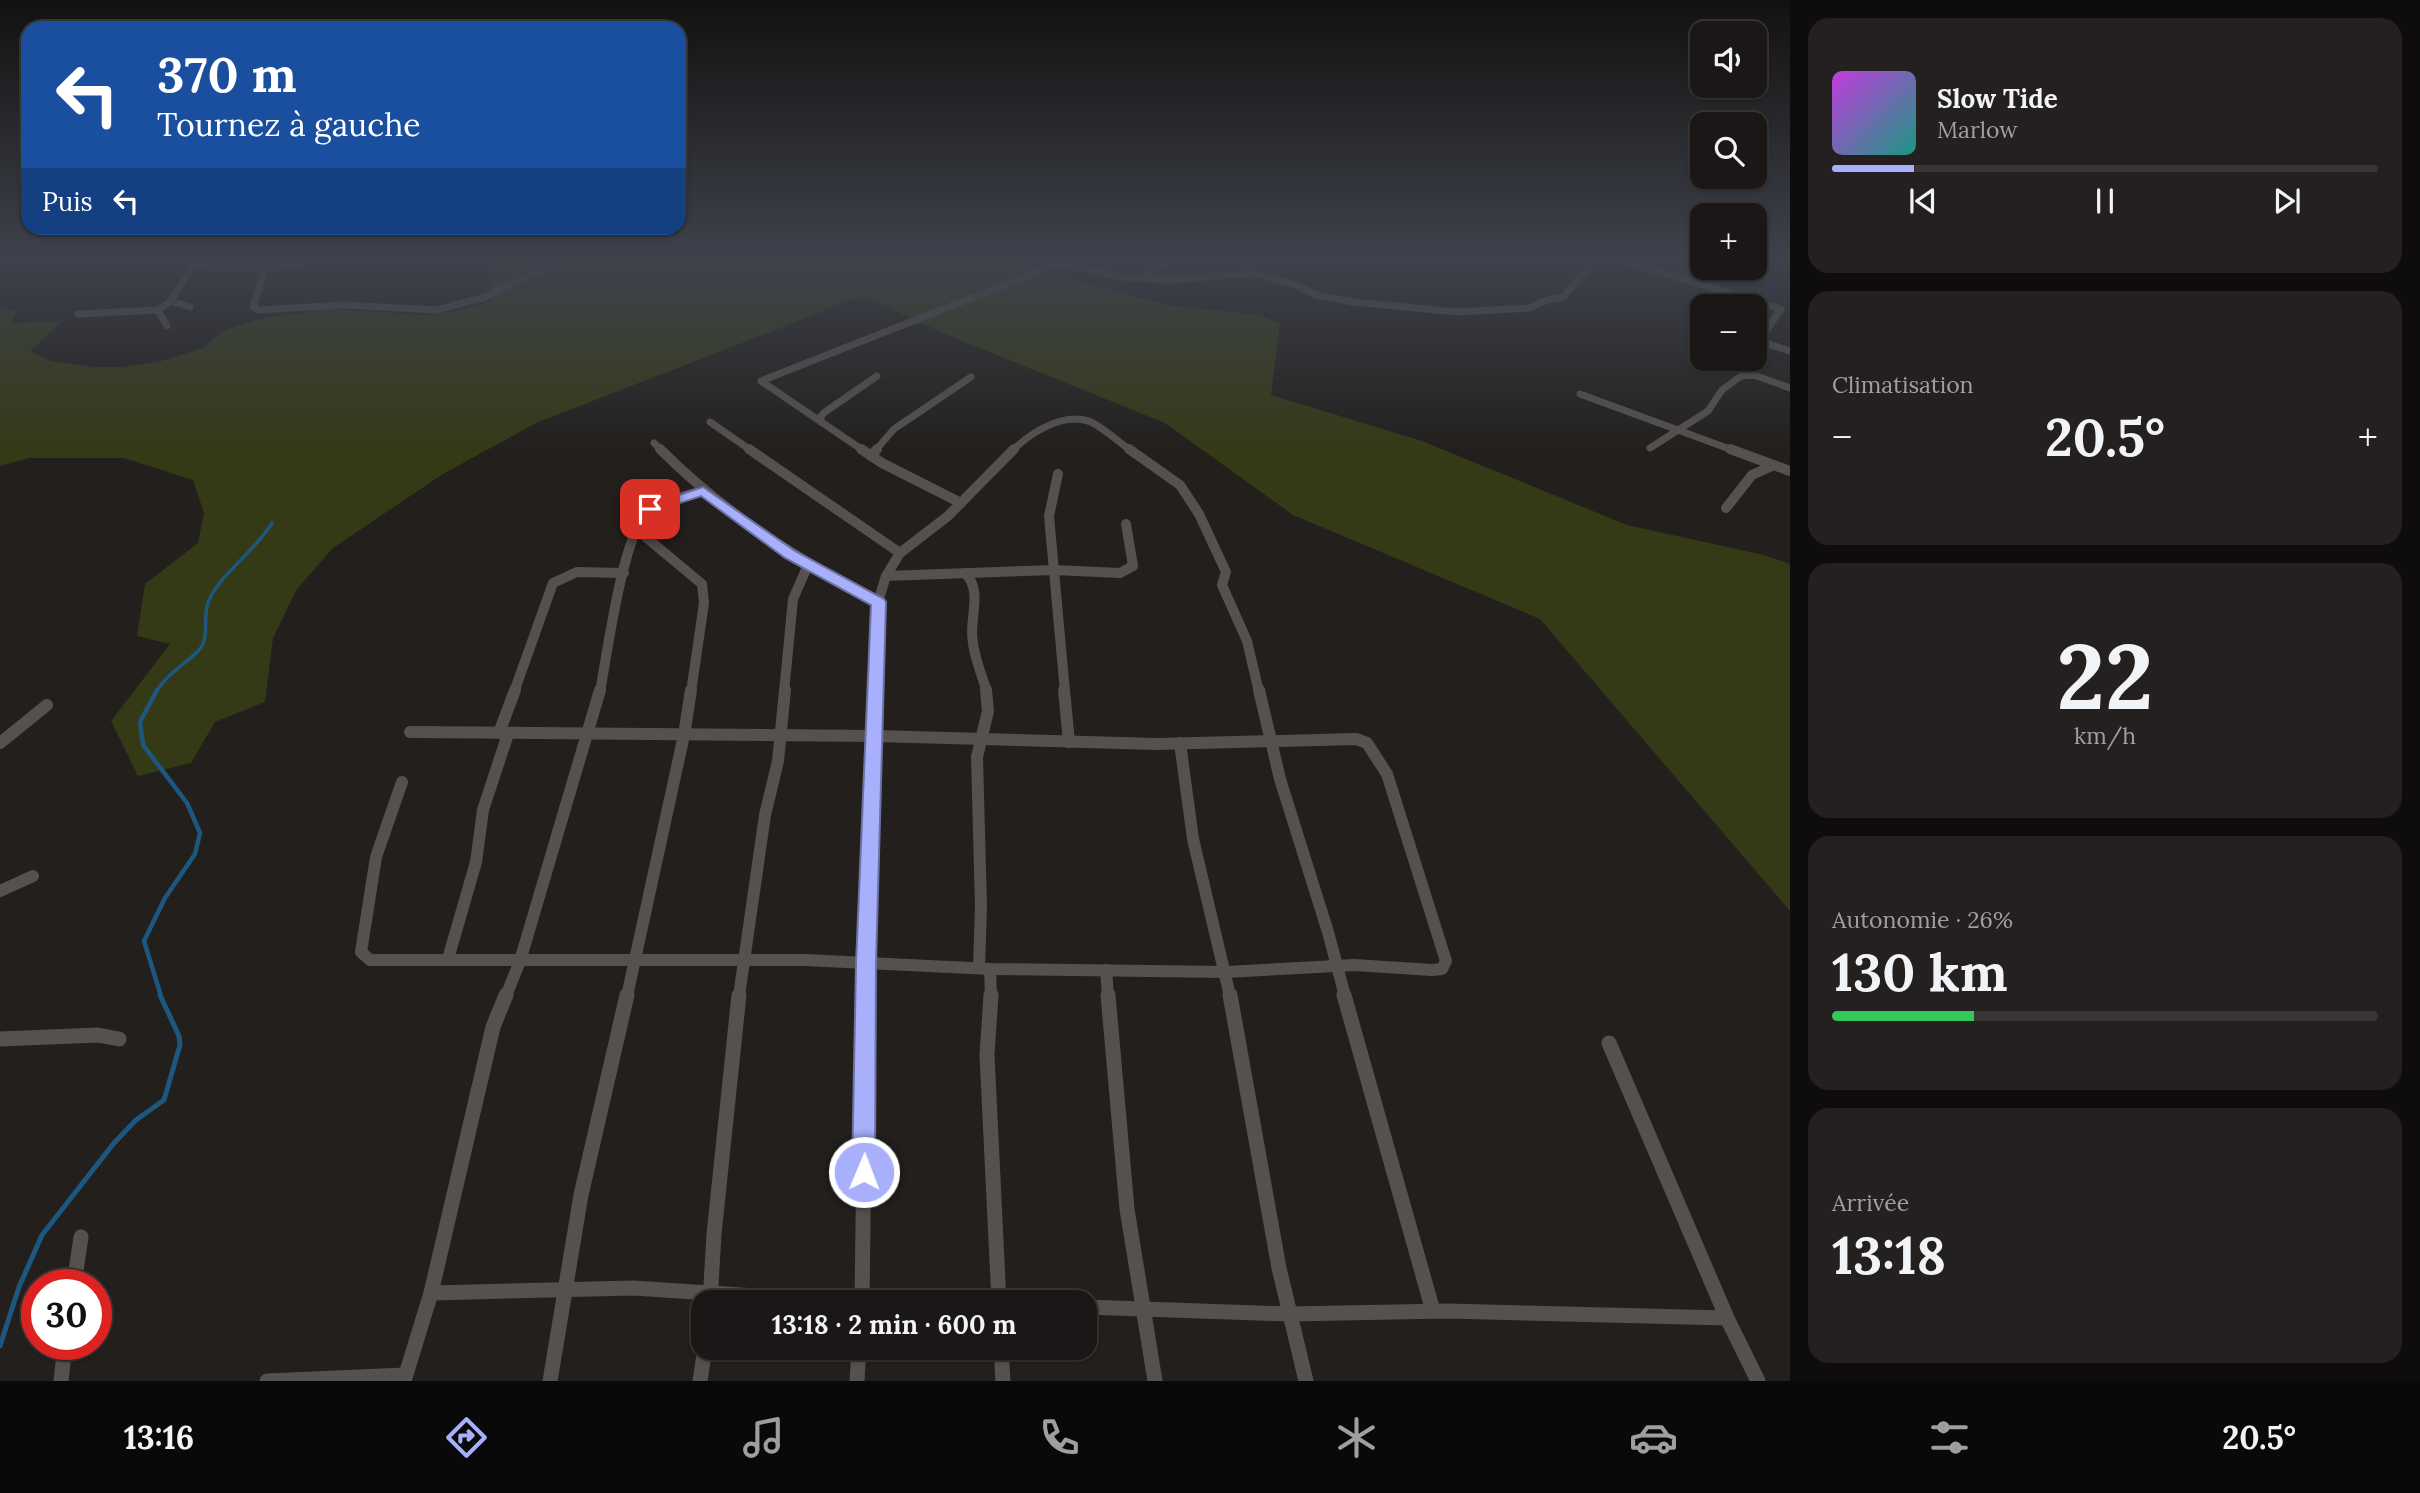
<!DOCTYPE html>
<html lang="fr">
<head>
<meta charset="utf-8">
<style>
  :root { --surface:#1a1716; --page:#23201f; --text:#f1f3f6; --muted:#9f9fa1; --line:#383635; --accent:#a8b0fc }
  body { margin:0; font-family:Lora,serif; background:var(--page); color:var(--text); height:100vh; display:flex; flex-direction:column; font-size:26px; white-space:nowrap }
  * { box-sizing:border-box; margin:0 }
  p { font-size:23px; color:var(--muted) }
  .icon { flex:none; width:38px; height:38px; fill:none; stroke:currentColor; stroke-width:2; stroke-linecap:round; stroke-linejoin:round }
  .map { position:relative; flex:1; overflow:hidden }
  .sheet { display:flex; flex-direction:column; gap:18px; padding:18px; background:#0e0d0c; width:630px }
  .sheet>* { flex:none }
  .banner { position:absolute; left:21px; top:21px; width:665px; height:214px; border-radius:21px; box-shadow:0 2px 5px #0004,0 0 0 2px var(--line); background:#1a4fa0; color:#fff; overflow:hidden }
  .controls { position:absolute; left:1690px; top:21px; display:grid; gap:14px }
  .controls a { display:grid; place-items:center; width:77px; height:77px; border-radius:14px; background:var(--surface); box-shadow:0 2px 5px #0004,0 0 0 2px var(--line); font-size:35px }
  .speed { position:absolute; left:21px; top:1269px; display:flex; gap:14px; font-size:35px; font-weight:700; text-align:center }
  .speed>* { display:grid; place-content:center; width:91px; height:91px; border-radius:50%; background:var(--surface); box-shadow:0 2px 5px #0004,0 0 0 2px var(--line); line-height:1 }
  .speed .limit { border:10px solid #d22; background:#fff; color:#111 }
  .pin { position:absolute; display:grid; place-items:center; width:60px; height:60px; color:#fff; margin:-30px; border-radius:14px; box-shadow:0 4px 10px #0006 }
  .me { position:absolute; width:77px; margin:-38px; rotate:1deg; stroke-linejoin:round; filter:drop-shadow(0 0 5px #0008) }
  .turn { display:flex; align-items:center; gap:24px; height:147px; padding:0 21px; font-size:32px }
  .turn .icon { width:91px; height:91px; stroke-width:2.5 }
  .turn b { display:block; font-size:49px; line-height:60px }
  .then { display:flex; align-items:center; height:66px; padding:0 21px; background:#0003; gap:14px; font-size:26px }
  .big { font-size:52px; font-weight:700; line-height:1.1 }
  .sheet .widget { flex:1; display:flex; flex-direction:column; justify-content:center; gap:10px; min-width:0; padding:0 24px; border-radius:21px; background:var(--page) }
  .sheet .dial { align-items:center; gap:0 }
  .dial b { font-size:91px; line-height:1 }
  .song { display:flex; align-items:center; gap:21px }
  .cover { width:84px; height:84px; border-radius:10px; background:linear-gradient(135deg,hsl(290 70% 55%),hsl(170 70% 35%)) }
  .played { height:7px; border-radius:4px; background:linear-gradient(90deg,var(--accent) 15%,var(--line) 15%) }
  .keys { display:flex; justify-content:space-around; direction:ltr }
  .heat { display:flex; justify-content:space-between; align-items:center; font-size:38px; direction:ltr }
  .charge { height:10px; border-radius:5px; background:linear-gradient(90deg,#34c759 26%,var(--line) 0) }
  .trip { position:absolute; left:691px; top:1290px; width:406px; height:70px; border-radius:21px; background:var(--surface); box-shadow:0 2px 5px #0004,0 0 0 2px var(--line); font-weight:700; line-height:70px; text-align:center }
  .menu { display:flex; height:112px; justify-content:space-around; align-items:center; background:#0a0909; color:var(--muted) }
  .menu .icon { width:49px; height:49px }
  .menu .current { color:var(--accent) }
  .menu b { font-size:32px; color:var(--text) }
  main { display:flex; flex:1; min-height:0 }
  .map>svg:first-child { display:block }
  .green { fill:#343a16 }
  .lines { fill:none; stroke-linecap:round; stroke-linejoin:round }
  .stream-far2 { stroke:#1d577f; stroke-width:3.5 }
  .stream-far1 { stroke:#1d577f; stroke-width:4.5 }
  .stream { stroke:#1d577f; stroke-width:5 }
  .minor-far3 { stroke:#55514f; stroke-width:7 }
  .minor-far2 { stroke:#55514f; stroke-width:10 }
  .minor-far1 { stroke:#55514f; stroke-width:12 }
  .minor { stroke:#55514f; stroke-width:15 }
  .route { fill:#a8b0fc; stroke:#6d72a4; stroke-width:2 }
</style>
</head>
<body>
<main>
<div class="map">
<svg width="1790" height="1381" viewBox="0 0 1790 1381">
  <rect width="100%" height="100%" fill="#221f1d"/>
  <!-- green -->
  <polygon class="green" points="488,260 1015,260 1024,267 1168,305 1259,315 1280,323 1271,395 1422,441 1627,525 1764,555 1790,564 1790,911 1540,619 1293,515 1165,423 950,336 862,296 536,423 443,474 333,548 297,589 273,638 265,702 215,722 191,763 138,776 111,721 170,644 137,636 145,584 198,543 204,513 193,480 124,458 29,458 0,466 0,308 17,311 11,323 62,321 30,351 50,361 94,367 122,367 158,362 203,348 223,331 262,318 333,309 426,315 456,311 491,301"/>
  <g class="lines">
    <!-- stream-far2 -->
    <path class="stream-far2" d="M 156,692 C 166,674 185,665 199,650 C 211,637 201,614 210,598 C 223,572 255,551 272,523"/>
    <!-- stream-far1 -->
    <polyline class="stream-far1" points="157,690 140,722 143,745 187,803 200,833 195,854 165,898 144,941 161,996"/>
    <!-- stream -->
    <polyline class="stream" points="0,1346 19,1287 42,1235 114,1143 136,1120 164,1100 180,1045 179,1036 160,995"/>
    <!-- minor-far3 -->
    <g class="minor-far3">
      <polyline points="1622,260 1781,309 1759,341 1755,353"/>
      <polyline points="0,261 16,260"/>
      <polyline points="193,264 227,269 299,266"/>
      <polyline points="266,266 253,307 258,310 344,305 436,310 485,297 561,260"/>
      <polyline points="1143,277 1170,260"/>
      <polyline points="171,301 190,307"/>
      <polyline points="78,314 158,310"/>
      <polyline points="167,326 158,310 171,301 196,260"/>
      <polyline points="1759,341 1790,351"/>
      <polyline points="1580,394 1735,451"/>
      <polyline points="710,422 752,451"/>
      <polyline points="821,422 821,416 825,412 877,376"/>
      <polyline points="654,443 662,451"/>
      <polyline points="1650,448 1708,411 1722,390 1741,376 1754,375 1790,388"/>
      <polyline points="864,451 761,381 1060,263 1122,277 1171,280 1252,273 1298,286 1316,295 1354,302 1457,312 1530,308 1544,301 1563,297 1595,260"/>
      <polyline points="875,451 894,429 971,377"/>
      <path d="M 1012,451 C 1030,433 1064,411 1091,422 C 1105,429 1119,442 1131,451"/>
    </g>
    <!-- minor-far2 -->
    <g class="minor-far2">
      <path d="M 660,449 C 724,513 798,560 878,602"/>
      <polyline points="749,449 900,553"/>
      <polyline points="861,449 882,463 961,503"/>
      <polyline points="1129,449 1180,485 1199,514 1226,572 1222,585 1247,641 1259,692"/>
      <polyline points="1730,449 1790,471"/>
      <polyline points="871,456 877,449"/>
      <polyline points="1058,474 1049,516 1065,692"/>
      <polyline points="1726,508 1752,475 1774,465"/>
      <polyline points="636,529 702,584 704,603 691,692"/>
      <path d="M 965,573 C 984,592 968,619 973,643 C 975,659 982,676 987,692"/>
      <polyline points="886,576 1054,570 1120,573 1133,566 1126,524"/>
      <polyline points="514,692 553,583 577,572 624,573"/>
      <path d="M 600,692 C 607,655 623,533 648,511 C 660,500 687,496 703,491"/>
      <polyline points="784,692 793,599 808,565"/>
      <polyline points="875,692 878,602 886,576 900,553 948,516 1014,449"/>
    </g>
    <!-- minor-far1 -->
    <g class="minor-far1">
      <polyline points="1064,690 1069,742"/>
      <polyline points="1259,690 1280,779 1328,932 1345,996"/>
      <polyline points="499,733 515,690"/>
      <polyline points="0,743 47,705"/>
      <polyline points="1180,743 1193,839 1230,996"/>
      <polyline points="402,782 376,857 361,952 370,960 806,960 990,969 1226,972 1354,965 1432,970 1442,969 1446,961 1387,774 1367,743 1356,739 1157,744 876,736 410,732"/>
      <polyline points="0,891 33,876"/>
      <polyline points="448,959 476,862 483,810 508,734"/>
      <polyline points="979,968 981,907 977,757 988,711 986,690"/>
      <polyline points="990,969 991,996"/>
      <polyline points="1106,970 1108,996"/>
      <polyline points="506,996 520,961 600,690"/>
      <polyline points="627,996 684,735 691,690"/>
      <polyline points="739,996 765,815 778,761 785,690"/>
      <polyline points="866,996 875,690"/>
    </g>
    <!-- minor -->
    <g class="minor">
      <polyline points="991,995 987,1055 999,1302"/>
      <polyline points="1108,995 1127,1209 1155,1381"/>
      <polyline points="1230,995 1279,1268 1306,1381"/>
      <polyline points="1344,995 1433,1311"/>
      <polyline points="0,1039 98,1035 119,1039"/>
      <polyline points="1609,1043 1727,1318 1758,1381"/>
      <polyline points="74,1284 81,1237"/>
      <polyline points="431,1293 633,1288 849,1302"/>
      <polyline points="710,1302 714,1234 739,995"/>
      <polyline points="862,1302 866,995"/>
      <polyline points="1085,1307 1289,1314 1447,1311 1727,1318"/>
      <polyline points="1001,1348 1003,1381"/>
      <polyline points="61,1381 65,1344"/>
      <polyline points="267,1381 405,1375"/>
      <polyline points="404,1381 431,1293 493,1027 506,995"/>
      <polyline points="550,1381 581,1195 627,995"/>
      <polyline points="700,1381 705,1348"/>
      <polyline points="857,1381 859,1348"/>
    </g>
  </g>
  <!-- sky -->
  <linearGradient id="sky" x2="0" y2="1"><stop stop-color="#131110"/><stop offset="0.57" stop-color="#3e424c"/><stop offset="1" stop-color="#3e424c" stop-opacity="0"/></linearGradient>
  <rect width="1790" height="453" fill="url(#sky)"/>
  <!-- route -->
  <polygon class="route" points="703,487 795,551 884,599 886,602 876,964 875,1172 872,1180 864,1183 856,1180 852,1172 856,964 871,605 785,558 701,496 650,513 644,509 646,506"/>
</svg>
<div class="controls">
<a><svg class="icon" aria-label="sound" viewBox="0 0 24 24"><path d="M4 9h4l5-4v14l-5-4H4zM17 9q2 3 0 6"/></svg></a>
<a><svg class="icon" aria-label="search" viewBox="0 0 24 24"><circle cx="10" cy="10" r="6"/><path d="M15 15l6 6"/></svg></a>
<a>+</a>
<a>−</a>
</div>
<div class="speed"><div class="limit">30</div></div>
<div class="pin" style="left:650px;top:509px;background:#d93025"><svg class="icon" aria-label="arrive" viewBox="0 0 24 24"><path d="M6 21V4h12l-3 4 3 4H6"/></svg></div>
<svg class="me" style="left:864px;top:1172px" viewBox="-20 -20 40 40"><circle r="17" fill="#a8b0fc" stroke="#fff" stroke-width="3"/><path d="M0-11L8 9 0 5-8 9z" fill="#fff"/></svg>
<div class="trip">13:18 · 2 min · 600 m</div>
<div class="banner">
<div class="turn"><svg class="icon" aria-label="left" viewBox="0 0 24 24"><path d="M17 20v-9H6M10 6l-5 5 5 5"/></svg><div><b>370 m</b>Tournez à gauche</div></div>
<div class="then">Puis<svg class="icon" aria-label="left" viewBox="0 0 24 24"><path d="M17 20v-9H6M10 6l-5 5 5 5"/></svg></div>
</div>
</div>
<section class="sheet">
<div class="widget">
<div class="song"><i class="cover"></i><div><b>Slow Tide</b><p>Marlow</p></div></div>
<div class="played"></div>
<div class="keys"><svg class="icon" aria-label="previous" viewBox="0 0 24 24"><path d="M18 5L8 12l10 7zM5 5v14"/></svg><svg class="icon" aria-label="pause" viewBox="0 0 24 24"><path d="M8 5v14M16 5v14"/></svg><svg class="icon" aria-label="next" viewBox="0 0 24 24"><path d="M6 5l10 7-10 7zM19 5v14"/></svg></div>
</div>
<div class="widget"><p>Climatisation</p>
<div class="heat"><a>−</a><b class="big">20.5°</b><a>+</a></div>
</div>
<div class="widget dial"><b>22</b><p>km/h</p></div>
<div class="widget"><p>Autonomie · 26%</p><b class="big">130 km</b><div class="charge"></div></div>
<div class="widget"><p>Arrivée</p><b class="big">13:18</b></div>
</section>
</main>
<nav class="menu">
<b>13:16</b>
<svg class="icon current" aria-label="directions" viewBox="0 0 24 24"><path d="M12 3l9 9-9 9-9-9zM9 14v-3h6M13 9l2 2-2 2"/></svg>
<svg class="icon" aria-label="music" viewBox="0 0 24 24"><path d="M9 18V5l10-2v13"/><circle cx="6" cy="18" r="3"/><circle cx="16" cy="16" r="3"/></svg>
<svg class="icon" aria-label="phone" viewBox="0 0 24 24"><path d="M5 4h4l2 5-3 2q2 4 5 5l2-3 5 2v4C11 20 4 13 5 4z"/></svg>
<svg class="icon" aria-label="climate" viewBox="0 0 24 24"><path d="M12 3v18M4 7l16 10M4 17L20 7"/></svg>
<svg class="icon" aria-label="car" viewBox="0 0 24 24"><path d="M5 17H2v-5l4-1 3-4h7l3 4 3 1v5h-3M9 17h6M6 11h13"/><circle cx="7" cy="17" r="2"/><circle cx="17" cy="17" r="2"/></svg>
<svg class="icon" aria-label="filters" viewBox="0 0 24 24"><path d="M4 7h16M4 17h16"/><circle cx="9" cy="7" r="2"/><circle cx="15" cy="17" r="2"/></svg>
<b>20.5°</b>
</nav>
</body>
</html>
